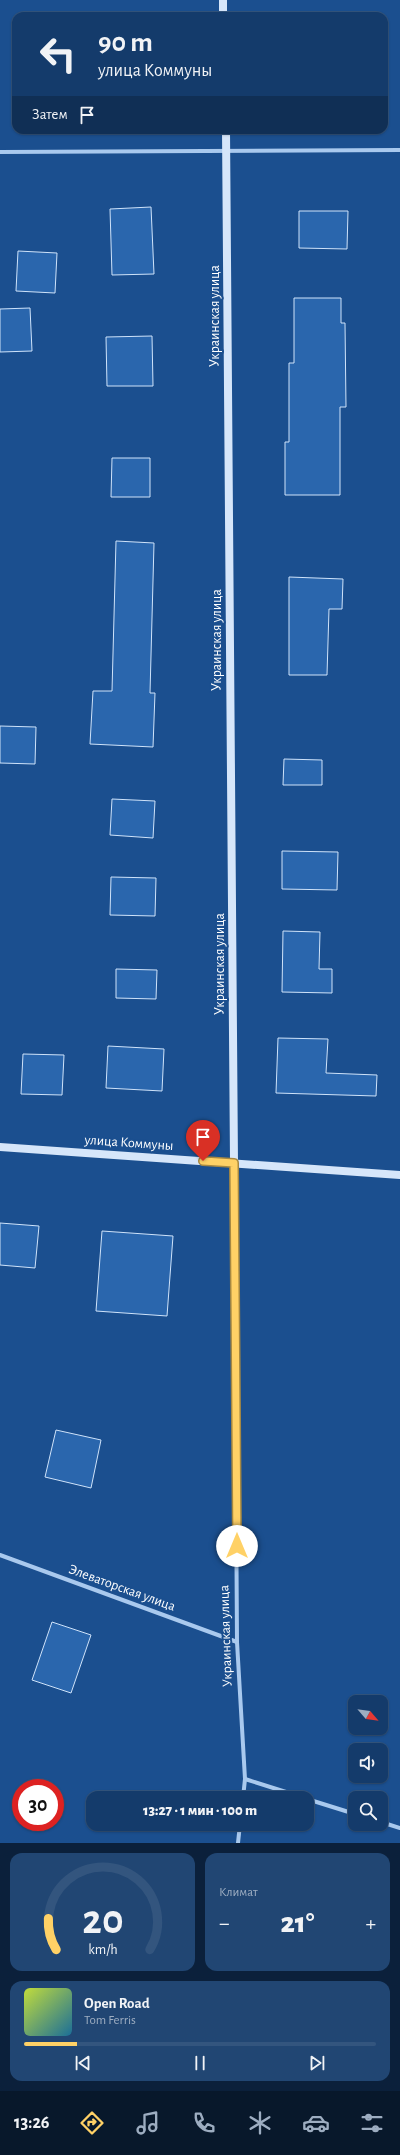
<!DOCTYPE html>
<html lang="ru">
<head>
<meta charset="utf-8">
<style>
  :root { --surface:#143b6b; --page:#214673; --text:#f1f3f6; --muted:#9dadc1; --line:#33557e; --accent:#ffd166 }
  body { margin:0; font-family:"Alegreya Sans",sans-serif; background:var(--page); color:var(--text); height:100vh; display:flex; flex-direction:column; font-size:15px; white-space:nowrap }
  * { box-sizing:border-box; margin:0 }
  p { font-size:13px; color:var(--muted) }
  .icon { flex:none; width:22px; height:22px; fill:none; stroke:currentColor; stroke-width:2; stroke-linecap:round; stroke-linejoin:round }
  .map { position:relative; height:1843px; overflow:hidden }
  .sheet { display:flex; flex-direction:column; gap:10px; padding:10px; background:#0b203b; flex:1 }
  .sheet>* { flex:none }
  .hud { position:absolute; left:12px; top:12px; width:376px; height:122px; border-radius:12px; box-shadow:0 1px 3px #0004,0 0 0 1px var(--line); background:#143b6b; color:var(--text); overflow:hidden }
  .needle { width:26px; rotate:118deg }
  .controls { position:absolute; left:348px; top:1695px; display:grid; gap:8px }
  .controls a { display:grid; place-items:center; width:40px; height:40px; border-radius:8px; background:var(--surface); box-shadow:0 1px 3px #0004,0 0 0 1px var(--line); font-size:20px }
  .speed { position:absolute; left:12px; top:1779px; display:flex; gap:8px; font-size:20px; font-weight:700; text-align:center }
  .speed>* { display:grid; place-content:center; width:52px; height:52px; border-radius:50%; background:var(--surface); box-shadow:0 1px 3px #0004,0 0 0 1px var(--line); line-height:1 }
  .speed .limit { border:6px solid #d22; background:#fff; color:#111 }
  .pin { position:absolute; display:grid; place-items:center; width:34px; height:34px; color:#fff; margin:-41px -17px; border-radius:50% 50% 50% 0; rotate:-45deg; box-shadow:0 0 4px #0007 }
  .pin .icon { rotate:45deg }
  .me { position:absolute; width:44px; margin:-22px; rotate:0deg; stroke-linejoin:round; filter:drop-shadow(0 0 3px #0008) }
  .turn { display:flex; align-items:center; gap:14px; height:84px; padding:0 20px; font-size:18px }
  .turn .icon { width:52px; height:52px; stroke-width:2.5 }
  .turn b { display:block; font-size:28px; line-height:34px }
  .then { display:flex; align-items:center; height:38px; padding:0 20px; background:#0003; gap:8px; font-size:15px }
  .big { font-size:30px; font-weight:800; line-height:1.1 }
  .sheet .tile { flex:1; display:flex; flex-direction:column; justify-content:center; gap:6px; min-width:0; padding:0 14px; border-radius:12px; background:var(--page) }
  .sheet .dial { align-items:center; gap:0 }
  .dial svg { height:104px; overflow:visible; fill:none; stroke:var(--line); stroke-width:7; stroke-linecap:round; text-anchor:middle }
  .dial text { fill:var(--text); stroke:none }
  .song { display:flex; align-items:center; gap:12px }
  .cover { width:48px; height:48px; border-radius:6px; background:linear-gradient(135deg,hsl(70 70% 55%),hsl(200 70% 35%)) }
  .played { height:4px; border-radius:2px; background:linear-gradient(90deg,var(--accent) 15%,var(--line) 15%) }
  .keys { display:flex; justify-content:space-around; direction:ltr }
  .heat { display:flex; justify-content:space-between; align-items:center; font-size:22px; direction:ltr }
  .sheet .tiles { flex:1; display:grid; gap:10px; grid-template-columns:1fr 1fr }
  .tile:last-child { grid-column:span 2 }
  .trip { position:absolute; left:86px; top:1791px; width:228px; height:40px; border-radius:12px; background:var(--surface); box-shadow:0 1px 3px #0004,0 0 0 1px var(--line); font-weight:800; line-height:40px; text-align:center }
  .tabs { display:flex; height:64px; justify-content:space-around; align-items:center; background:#08182b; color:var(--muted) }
  .tabs .icon { width:28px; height:28px }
  .tabs .active { color:var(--accent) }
  .tabs b { font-size:18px; color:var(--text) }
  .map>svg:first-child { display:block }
  .building { fill:#2a66ad; stroke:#cfe3fa }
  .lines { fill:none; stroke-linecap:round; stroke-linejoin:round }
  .street { stroke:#a9c9ee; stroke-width:4 }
  .secondary { stroke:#d6e6fa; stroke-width:8 }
  .route-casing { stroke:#a68842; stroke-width:10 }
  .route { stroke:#ffd166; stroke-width:7 }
  .labels { text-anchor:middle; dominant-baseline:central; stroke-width:4; stroke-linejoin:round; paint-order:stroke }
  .street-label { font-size:14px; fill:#fff; stroke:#1b4f8f }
</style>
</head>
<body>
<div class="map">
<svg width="400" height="1843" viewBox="0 0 400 1843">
  <rect width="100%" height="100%" fill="#1b4f8f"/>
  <!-- building -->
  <g class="building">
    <polygon points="151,207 154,274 112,275 110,209"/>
    <polygon points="299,211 348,211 347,249 299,248"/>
    <polygon points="18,251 57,253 55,293 16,291"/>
    <polygon points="294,298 341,298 341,323 345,323 346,407 340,407 340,495 285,495 285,442 289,442 289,363 294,363"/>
    <polygon points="30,308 32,351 0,352 0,309"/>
    <polygon points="152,336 153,386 107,386 106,337"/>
    <polygon points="112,458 150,458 150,497 111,497"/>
    <polygon points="116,541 154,543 150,693 155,693 153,747 90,744 93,691 112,691"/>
    <polygon points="289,577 343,579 342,609 329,609 327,675 289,675"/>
    <polygon points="0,726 36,727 35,764 0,763"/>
    <polygon points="284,759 322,760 322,785 283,785"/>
    <polygon points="112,799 155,801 153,838 110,835"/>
    <polygon points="282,851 338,852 337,890 282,889"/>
    <polygon points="111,877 156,878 155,916 110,915"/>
    <polygon points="283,931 320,932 319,969 332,969 332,993 282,992"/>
    <polygon points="116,969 157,970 156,999 116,998"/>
    <polygon points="278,1038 328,1039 326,1073 377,1075 376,1096 276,1093"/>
    <polygon points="108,1046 164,1049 162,1091 106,1088"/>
    <polygon points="23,1054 64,1055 62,1095 21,1094"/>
    <polygon points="0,1223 39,1226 35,1268 0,1265"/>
    <polygon points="102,1231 173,1236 167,1316 96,1311"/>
    <polygon points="56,1430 101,1440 91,1488 45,1477"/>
    <polygon points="52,1622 91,1635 71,1693 32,1680"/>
  </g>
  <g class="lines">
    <!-- street -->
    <g class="street">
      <polyline points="0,152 400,150"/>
      <polyline points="234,1164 237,1642 245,1779 243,1798"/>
      <polyline points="0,1555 237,1642"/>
      <polyline points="245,1779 305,1798"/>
      <polyline points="307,1799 355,1814"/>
      <polyline points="381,1822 400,1828"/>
      <polyline points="238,1843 240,1824"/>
    </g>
    <!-- secondary -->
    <g class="secondary">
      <polyline points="223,0 223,16"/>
      <polyline points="226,130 234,1163"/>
      <polyline points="0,1147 400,1175"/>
    </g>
  </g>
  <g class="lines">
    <!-- route casing -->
    <g class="route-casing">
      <polyline id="route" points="203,1161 234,1163 237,1546"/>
    </g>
    <!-- route -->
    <use href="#route" class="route"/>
  </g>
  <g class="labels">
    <!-- street labels -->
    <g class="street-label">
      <text transform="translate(215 316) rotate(-90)">Украинская улица</text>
      <text transform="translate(217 640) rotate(-90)">Украинская улица</text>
      <text transform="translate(220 964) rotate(-90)">Украинская улица</text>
      <text transform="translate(129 1143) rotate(4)">улица Коммуны</text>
      <text transform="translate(122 1588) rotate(20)">Элеваторская улица</text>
      <text transform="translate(226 1636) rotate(-92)">Украинская улица</text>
    </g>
  </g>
</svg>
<div class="controls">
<a><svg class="needle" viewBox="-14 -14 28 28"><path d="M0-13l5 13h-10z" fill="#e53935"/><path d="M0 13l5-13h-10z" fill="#9dadc1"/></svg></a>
<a><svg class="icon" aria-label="sound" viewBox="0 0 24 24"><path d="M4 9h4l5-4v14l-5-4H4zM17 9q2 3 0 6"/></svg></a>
<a><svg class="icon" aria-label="search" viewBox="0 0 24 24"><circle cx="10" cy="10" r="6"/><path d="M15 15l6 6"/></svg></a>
</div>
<div class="speed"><div class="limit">30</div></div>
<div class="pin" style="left:203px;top:1161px;background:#d93025"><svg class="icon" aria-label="arrive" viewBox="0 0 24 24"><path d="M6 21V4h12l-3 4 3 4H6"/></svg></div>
<svg class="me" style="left:237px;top:1546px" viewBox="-20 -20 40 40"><circle r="19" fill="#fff"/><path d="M0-13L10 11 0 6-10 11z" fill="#ffd166"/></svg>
<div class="trip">13:27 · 1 мин · 100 m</div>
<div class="hud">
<div class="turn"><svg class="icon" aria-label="left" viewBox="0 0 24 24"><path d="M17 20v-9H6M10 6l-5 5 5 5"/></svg><div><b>90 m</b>улица Коммуны</div></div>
<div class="then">Затем<svg class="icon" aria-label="arrive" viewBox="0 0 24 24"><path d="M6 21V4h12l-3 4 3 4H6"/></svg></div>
</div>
</div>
<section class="sheet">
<div class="tiles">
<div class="tile dial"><svg viewBox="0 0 100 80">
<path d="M14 69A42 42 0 1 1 86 69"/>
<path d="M14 69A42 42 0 0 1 8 45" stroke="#ffd166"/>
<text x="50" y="56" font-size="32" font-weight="700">20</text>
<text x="50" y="72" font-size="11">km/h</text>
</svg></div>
<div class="tile"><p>Климат</p>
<div class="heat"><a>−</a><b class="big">21°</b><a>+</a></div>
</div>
<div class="tile">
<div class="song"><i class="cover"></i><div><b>Open Road</b><p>Tom Ferris</p></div></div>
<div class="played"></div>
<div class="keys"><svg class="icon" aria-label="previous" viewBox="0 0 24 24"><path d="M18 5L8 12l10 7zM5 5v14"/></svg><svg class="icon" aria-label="pause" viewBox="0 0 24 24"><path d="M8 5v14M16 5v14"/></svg><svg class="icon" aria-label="next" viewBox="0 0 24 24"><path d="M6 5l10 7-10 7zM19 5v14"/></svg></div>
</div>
</div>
</section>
<nav class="tabs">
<b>13:26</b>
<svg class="icon active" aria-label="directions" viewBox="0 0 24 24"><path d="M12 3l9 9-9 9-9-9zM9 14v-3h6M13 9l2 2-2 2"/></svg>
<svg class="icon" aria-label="music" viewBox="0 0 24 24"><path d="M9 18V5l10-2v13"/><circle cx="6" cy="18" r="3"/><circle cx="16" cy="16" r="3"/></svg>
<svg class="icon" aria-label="phone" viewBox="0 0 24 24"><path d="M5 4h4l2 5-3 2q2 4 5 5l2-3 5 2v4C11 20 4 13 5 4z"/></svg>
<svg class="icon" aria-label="climate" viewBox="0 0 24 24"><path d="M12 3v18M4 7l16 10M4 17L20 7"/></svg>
<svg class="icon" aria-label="car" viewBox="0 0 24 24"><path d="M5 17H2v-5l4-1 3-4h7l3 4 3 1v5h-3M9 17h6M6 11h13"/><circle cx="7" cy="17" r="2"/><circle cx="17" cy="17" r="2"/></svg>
<svg class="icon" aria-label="filters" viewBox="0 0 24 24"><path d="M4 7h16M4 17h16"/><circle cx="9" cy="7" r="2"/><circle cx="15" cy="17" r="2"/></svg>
</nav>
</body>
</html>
